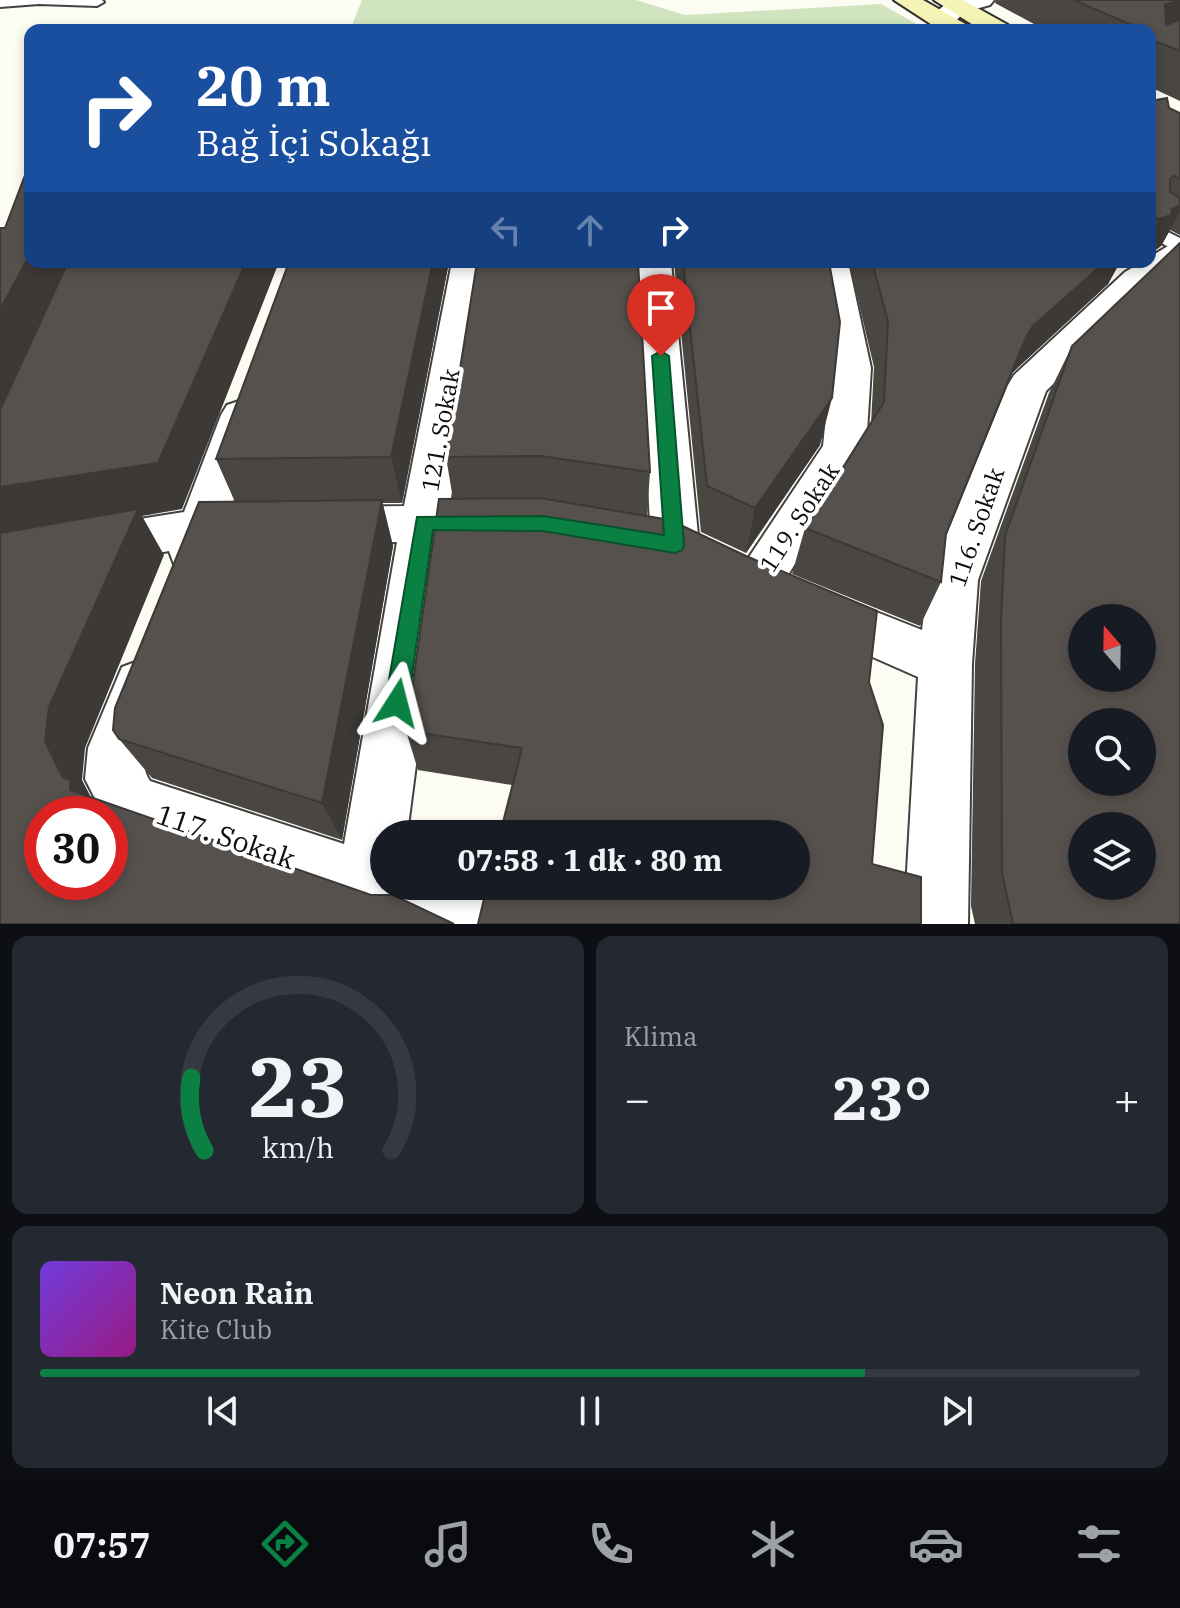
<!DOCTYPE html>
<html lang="tr">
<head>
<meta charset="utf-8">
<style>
  :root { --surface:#171b24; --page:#242831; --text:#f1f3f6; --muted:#9ea1a6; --line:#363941; --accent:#0b8043 }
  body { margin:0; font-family:"IBM Plex Serif",serif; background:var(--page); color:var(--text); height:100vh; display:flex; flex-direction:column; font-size:30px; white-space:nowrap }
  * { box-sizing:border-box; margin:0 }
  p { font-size:26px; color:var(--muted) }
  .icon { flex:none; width:44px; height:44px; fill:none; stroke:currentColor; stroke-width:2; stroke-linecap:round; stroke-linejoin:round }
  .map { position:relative; height:924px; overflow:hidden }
  .panel { display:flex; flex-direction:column; gap:12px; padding:12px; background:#0d0f14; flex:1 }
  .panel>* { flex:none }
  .top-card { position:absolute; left:24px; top:24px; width:1132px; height:244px; border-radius:16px; box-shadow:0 4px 12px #0003; background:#1a4fa0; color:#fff; overflow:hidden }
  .needle { width:52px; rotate:340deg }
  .controls { position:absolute; left:1068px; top:604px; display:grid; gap:16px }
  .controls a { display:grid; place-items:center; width:88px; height:88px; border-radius:50%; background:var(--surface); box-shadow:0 4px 12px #0003; font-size:40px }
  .speed { position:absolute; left:24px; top:796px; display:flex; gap:16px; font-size:40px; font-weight:700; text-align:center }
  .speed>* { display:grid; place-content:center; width:104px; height:104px; border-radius:50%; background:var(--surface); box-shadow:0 4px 12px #0003; line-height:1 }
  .speed .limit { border:12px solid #d22; background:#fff; color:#111 }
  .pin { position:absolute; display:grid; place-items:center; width:68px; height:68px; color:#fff; margin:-82px -34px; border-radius:50% 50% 50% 0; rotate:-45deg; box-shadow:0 0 8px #0007 }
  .pin .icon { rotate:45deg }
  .me { position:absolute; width:88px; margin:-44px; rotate:9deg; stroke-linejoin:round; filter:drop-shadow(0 0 6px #0008) }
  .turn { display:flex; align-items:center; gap:28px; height:168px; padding:0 40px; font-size:36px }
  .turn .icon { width:104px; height:104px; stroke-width:2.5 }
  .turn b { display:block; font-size:56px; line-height:68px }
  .lanes { display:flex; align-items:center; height:76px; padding:0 40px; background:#0003; justify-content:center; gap:40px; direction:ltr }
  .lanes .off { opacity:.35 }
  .big { font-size:60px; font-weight:800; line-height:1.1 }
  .panel .widget { flex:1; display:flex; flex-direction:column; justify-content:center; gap:12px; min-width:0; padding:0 28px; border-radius:16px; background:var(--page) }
  .panel .dial { align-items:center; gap:0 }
  .dial svg { height:208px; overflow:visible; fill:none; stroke:var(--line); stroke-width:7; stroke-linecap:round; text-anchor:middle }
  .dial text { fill:var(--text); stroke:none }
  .song { display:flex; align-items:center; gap:24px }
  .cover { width:96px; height:96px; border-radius:12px; background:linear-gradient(135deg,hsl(260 70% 55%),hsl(310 70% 35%)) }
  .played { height:8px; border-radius:4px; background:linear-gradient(90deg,var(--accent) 75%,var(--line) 75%) }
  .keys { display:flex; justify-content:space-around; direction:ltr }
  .heat { display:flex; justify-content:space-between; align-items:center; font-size:44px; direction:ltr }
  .panel .tiles { flex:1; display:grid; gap:12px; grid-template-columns:1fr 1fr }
  .widget:last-child { grid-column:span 2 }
  .trip { position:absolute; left:370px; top:820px; width:440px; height:80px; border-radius:40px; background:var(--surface); box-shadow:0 4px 12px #0003; font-weight:800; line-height:80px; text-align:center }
  .dock { display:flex; height:128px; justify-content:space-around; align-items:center; background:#090b0e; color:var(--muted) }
  .dock .icon { width:56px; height:56px }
  .dock .selected { color:var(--accent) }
  .dock b { font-size:36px; color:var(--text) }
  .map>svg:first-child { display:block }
  .green { fill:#cfe4bf }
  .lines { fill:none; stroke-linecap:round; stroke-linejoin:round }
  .service-casing { stroke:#424242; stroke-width:4 }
  .minor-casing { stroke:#424242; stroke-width:4 }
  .secondary-casing { stroke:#313131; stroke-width:4 }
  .service { fill:#fff; fill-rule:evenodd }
  .minor { fill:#fff; fill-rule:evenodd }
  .secondary { fill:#f5f4b6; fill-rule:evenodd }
  .wall { fill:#4a4642 }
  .shaded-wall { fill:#3c3936 }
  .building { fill:#56514d; stroke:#3c3936; stroke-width:2; fill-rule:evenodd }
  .route { fill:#0b8043; stroke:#07532c; stroke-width:2 }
  .labels { text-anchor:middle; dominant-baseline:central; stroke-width:8; stroke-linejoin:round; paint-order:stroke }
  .street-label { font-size:24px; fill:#0f0f0f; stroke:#fff }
  .near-street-label { font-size:28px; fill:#0f0f0f; stroke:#fff }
</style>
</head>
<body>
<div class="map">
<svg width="1180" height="924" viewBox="0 0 1180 924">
  <rect width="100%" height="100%" fill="#fdfcf2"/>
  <!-- green -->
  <polygon class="green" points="362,0 636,0 685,15 881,4 927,30 350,30"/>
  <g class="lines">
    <!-- service casing -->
    <g class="service-casing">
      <g id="service">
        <polygon points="0,0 102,0 104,2 97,6 39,4 0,7"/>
        <polygon points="1150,223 1180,238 1180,253 1150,237"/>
      </g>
    </g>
    <!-- minor casing -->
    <g class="minor-casing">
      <g id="minor">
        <path d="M 956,0 L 994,0 L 990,5 L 965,12 L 950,26 L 932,26 L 929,21 C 935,12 945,3 956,0 Z"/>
        <polygon points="1180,243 1180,268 1151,288 1046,391 978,580 972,664 968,924 904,924 918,677 800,625 793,610 800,595 818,589 922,630 928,580 1008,385 1014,375 1125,272 1142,262 1150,262 1150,257 1168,246"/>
        <path d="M 452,262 L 486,262 L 450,505 L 494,505 L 511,510 L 517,523 L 511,536 L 494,541 L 445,542 L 407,834 L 384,834 L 384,886 L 452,886 L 489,901 L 498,924 L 389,924 L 110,825 L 110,814 L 103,814 L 85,779 L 88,748 L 122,667 L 141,660 L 160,667 L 168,684 C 158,711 132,755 150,781 L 344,844 L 397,542 L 326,543 L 309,538 L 303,525 L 309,512 L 326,507 L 404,506 Z"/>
        <polygon points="637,262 671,262 699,545 692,558 675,564 658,558 651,545"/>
        <polygon points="814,262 848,262 871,368 866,448 774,598 756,604 738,598 731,584 823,446 831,368"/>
        <polygon points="242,400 257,405 263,415 231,508 246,508 263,513 269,526 263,539 246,544 219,545 209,567 192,572 175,567 169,551 0,581 0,541 184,512 221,415 227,405"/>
      </g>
    </g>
    <!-- secondary casing -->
    <g class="secondary-casing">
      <g id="secondary">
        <polygon points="894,0 923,0 967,25 970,30 940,30"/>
        <polygon points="934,0 963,0 1008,25 1011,30 981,30"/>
      </g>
    </g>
    <!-- service -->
    <use href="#service" class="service"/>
    <!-- minor -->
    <use href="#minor" class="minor"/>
    <!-- secondary -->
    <use href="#secondary" class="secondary"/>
  </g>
  <!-- wall -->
  <g class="wall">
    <polygon points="996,0 1180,0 1180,101 1150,87 1150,30 1045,30 995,3"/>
    <polygon points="1150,101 1180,113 1180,235 1170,230 1161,246 1150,254"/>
    <polygon points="449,262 402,503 382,503 393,546 342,840 152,778 119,739 235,502 216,459"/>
    <polygon points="477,262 650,472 647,516 869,682 872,864 492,894 490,886 512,785 418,770 406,731 453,499 446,457"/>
    <polygon points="674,262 829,262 820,445 746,553 701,532"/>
    <polygon points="849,262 1120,262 1108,284 1012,373 946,534 941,582 920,626 792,574 805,528 871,423 874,367"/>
    <polygon points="1072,346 1180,924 975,924 971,906 975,664 981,581 1049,393"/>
  </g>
  <!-- shaded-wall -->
  <g class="shaded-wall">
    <polygon points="1180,0 1180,32 1155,41 1165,5"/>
    <polygon points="1180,205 1180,212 1161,246 1150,254 1150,235 1159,219"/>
    <polygon points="30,254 30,262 72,262 0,415 0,310"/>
    <polygon points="246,262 279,262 182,509 142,516 164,555 85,748 82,780 95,805 70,790 45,741 0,538 0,487"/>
    <polygon points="433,262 449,262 402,503 391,457"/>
    <polygon points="1105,262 1120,262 1108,284 1012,373 1026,337 1033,326"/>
    <polygon points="832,398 820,445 746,553 755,508"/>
    <polygon points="382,500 393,546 342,840 322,803"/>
  </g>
  <!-- building -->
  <g class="building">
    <polygon points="1074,0 1179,0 1165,5 1166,25 1180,20 1180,51 1150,39 1150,30 1137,30 1141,29"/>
    <polygon points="1167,98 1169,108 1180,113 1180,179 1174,176 1170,179 1170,192 1180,198 1180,205 1172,209 1171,215 1159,219 1150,216 1150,101"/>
    <polygon points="30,162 30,254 0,310 0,228 5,228"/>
    <path d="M 1180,243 L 1180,924 L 1013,924 L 1002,873 L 1001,621 L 1005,536 L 1072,346 ZM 1082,618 L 1142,618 L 1142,678 L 1082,678 ZM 1082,722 L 1142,722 L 1142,782 L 1082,782 ZM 1082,826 L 1142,826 L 1142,886 L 1082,886 Z"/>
    <polygon points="68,262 246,262 158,463 0,487 0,410"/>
    <polygon points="289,262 433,262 391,457 216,459"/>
    <polygon points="477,262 638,262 650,472 541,456 446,457"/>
    <polygon points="683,262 829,262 840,322 832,398 755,508 707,486"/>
    <polygon points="872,262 1105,262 1033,326 1026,337 946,534 941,582 805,528 884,402 888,321"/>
    <polygon points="540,498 670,520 746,556 877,611 869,682 883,725 872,864 921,877 921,924 478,924 485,895 493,894 491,886 796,886 796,834 500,834 522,748 406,731 439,499"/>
    <polygon points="382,500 322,803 119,739 113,730 115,708 199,502"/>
    <path d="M 138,509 L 49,707 L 45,741 L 63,778 L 70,779 L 70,790 L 371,895 L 393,895 L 454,924 L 0,924 L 0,533 ZM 42,814 L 110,814 L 110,882 L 42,882 Z"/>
  </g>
  <!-- route -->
  <polygon class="route" points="661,351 669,356 684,545 682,550 675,553 543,531 433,530 408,703 405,711 397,714 389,711 385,703 417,517 543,516 664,535 652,356"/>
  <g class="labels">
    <!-- street labels -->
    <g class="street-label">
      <text transform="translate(440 430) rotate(-80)">121. Sokak</text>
      <text transform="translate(799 517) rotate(-57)">119. Sokak</text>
      <text transform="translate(976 527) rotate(-71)">116. Sokak</text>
    </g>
    <!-- near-street labels -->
    <g class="near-street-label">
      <text transform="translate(226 836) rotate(19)">117. Sokak</text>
    </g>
  </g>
</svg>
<div class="controls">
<a><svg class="needle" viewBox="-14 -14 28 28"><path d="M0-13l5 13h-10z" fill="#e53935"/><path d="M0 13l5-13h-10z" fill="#9ea1a6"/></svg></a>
<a><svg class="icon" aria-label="search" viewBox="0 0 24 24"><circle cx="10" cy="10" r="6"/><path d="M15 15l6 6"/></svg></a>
<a><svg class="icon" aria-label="layers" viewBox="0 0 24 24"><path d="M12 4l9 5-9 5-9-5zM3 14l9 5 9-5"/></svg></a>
</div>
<div class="speed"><div class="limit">30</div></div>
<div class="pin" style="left:661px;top:356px;background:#d93025"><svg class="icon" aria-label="arrive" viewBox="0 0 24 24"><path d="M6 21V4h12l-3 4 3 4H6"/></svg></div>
<svg class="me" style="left:397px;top:703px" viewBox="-20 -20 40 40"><path d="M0-17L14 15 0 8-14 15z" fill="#0b8043" stroke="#fff" stroke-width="4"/></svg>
<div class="trip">07:58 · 1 dk · 80 m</div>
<div class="top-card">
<div class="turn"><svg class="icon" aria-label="right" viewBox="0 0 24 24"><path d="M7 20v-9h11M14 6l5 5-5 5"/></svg><div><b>20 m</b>Bağ İçi Sokağı</div></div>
<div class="lanes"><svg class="icon off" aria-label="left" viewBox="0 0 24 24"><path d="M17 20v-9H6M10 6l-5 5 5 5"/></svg><svg class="icon off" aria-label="ahead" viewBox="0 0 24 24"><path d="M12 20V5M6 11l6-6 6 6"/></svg><svg class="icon" aria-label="right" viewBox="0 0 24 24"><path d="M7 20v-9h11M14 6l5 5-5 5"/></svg></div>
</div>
</div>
<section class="panel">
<div class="tiles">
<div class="widget dial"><svg viewBox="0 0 100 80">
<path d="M14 69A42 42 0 1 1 86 69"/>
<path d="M14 69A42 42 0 0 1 9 41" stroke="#0b8043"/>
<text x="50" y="56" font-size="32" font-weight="700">23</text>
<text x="50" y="72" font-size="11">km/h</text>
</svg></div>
<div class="widget"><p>Klima</p>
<div class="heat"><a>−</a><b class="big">23°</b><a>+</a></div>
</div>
<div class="widget">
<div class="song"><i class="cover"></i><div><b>Neon Rain</b><p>Kite Club</p></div></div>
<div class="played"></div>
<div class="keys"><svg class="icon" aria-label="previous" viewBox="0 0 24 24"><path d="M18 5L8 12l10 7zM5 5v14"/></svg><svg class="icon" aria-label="pause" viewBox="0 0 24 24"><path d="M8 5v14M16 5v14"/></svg><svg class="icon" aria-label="next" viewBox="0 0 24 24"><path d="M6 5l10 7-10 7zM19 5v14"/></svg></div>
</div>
</div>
</section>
<nav class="dock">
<b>07:57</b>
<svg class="icon selected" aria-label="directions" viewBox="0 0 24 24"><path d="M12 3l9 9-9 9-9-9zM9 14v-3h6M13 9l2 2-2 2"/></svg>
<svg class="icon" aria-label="music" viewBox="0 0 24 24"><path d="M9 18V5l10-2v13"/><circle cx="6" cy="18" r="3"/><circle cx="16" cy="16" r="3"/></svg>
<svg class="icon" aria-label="phone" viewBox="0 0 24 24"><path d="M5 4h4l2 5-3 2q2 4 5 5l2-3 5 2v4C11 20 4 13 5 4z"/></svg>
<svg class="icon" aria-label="climate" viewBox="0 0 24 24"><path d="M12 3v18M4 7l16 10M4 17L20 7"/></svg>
<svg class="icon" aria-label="car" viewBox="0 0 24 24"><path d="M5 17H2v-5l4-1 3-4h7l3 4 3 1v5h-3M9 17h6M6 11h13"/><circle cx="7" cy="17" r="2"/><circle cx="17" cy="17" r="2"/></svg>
<svg class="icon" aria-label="filters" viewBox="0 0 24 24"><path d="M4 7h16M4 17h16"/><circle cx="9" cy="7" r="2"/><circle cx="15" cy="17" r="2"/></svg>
</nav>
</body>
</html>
